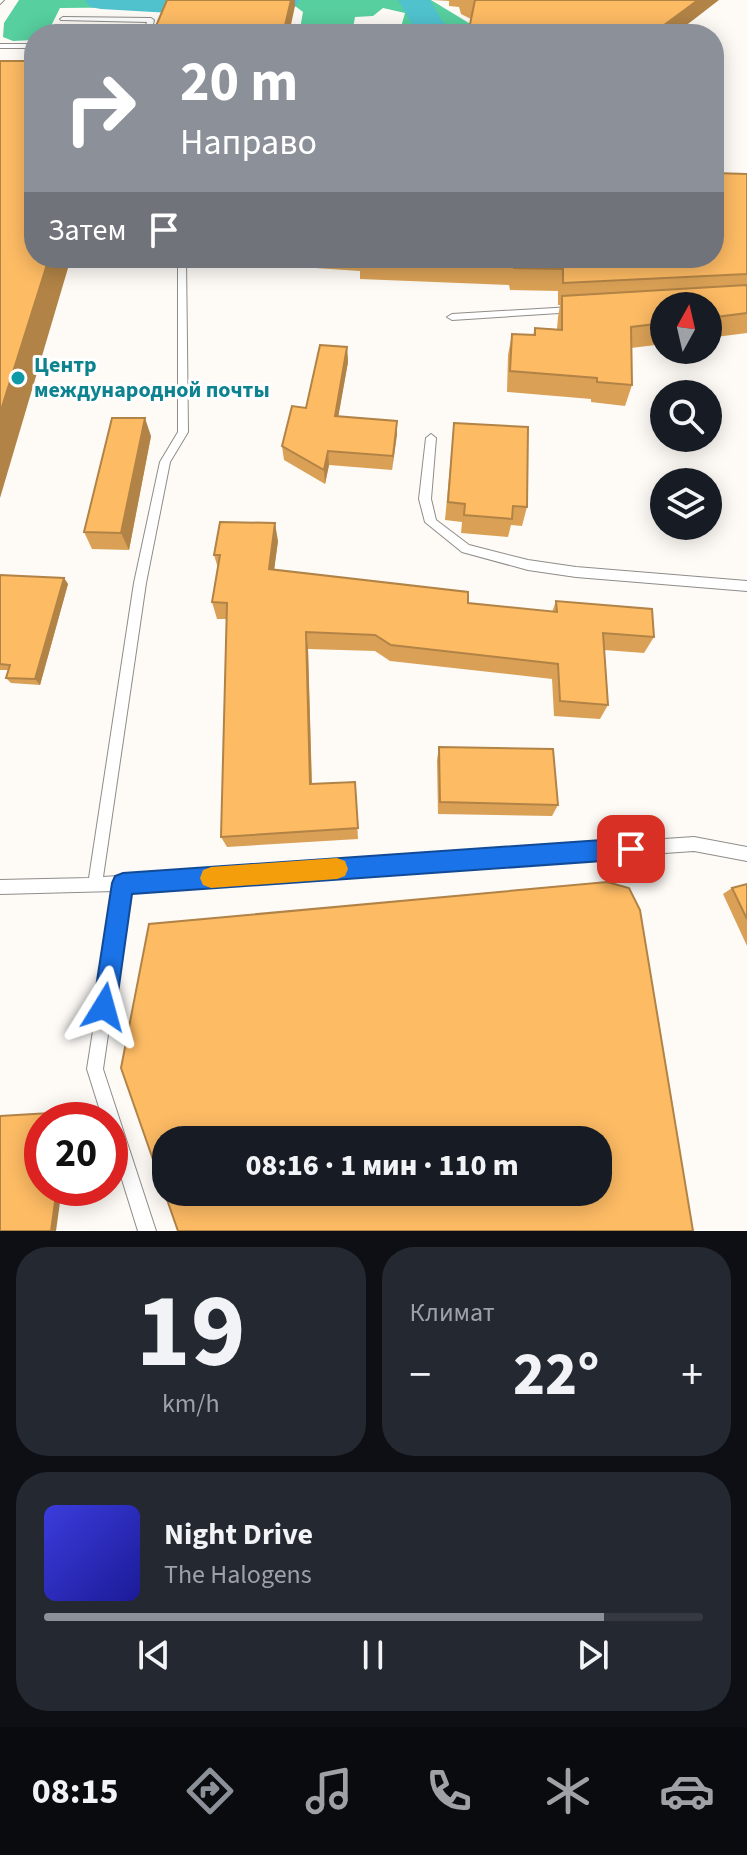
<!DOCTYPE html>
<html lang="ru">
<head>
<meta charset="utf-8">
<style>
  :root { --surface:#171b24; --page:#242831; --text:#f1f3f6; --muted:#9ea1a6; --line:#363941; --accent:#8c9099 }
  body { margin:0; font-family:"Source Sans 3",sans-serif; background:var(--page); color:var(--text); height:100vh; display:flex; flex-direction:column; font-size:30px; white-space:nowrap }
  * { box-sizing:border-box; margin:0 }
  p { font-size:26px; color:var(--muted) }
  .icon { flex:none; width:44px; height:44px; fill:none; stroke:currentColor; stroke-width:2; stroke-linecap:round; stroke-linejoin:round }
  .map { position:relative; height:1231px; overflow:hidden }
  .sheet { display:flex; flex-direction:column; gap:16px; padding:16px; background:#0d0f14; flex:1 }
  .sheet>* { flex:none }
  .guide { position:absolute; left:24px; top:24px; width:700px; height:244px; border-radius:32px; box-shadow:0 4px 20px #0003; background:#8c9099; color:#fff; overflow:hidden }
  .needle { width:52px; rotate:8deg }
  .tools { position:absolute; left:650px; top:292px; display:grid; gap:16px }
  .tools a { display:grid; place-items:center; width:72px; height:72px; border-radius:50%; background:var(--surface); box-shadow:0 4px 20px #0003; font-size:40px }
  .speed { position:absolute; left:24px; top:1102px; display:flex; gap:16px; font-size:40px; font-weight:700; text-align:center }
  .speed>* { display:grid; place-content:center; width:104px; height:104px; border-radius:50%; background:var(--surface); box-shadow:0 4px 20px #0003; line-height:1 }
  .speed .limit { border:12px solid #d22; background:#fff; color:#111 }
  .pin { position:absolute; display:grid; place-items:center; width:68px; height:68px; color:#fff; margin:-34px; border-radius:16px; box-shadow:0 4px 12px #0006 }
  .me { position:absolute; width:88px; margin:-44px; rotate:8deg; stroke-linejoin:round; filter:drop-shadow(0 0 6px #0008) }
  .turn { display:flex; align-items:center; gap:28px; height:168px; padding:0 24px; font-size:36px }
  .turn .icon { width:104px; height:104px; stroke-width:2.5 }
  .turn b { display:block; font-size:56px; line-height:68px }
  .then { display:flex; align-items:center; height:76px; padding:0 24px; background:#0003; gap:16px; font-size:30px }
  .big { font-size:60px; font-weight:800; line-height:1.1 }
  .sheet .tile { flex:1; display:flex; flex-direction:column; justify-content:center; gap:12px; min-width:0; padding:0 28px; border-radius:32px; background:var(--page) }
  .sheet .dial { align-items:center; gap:0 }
  .dial b { font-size:104px; line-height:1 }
  .song { display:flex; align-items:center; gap:24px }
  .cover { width:96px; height:96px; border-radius:12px; background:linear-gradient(135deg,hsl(240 70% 55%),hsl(240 70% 35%)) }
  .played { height:8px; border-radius:4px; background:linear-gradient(90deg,var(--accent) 85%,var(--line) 85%) }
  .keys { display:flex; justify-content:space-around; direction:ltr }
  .heat { display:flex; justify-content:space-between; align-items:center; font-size:44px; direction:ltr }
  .sheet .tiles { flex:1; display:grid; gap:16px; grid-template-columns:1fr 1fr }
  .tile:last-child { grid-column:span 2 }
  .trip { position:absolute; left:152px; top:1126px; width:460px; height:80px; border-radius:32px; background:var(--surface); box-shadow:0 4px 20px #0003; font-weight:800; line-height:80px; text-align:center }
  .dock { display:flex; height:128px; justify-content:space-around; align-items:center; background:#090b0e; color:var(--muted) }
  .dock .icon { width:56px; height:56px }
  .dock .selected { color:var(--accent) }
  .dock b { font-size:36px; color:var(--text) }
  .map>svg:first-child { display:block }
  .forest { fill:#57cf9f }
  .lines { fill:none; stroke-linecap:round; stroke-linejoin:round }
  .river { fill:#50c2ce; fill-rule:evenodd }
  .lane-casing { stroke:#8f8c89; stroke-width:2 }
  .lane { fill:#fff; fill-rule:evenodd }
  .wall { fill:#daa156 }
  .shaded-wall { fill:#b18346 }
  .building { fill:#fdbb64; stroke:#b18346; stroke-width:2; fill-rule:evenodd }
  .route { fill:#1a73e8; stroke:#114b97; stroke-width:2 }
  .slow { fill:#f59e0b }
  .culture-dot { fill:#0f9aa8; stroke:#fff; stroke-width:3 }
  .labels { text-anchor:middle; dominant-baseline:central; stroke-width:6; stroke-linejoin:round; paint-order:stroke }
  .culture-label { font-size:22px; font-weight:bold; fill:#0d838f; stroke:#fff; text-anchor:start }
</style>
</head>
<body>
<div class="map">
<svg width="747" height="1231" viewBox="0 0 747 1231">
  <rect width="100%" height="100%" fill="#fefbf7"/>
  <!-- forest -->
  <polygon class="forest" points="19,0 431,0 487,34 399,34 405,13 383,8 373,16 355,17 352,34 299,34 303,12 295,6 60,8 47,34 34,34 34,40 13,41 3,37 4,23"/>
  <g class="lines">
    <!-- river -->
    <g class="river">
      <polygon points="85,0 300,0 295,7 284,9 188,14 101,9 90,7"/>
      <polygon points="398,0 430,0 442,21 456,34 418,34"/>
    </g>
    <!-- lane casing -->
    <g class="lane-casing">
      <g id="lane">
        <polygon points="0,0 4,0 0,4"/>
        <polygon points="63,17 151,18 154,20 151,34 143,34 147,22 61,20 60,19"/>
        <rect x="0" y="44" width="34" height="4"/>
        <polygon points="178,258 186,258 188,432 170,462 146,583 103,877 694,837 747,847 747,861 694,851 129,890 103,1069 156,1231 138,1231 110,1141 110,1120 103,1120 87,1069 115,891 0,894 0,880 89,878 134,583 160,462 178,432"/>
        <polygon points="572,307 575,308 575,312 452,320 447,317 452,314"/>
        <polygon points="431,434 436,438 431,499 436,520 469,545 528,560 576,567 747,581 747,591 576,577 528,570 462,552 425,522 419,499 426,438"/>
      </g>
    </g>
    <!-- lane -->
    <use href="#lane" class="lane"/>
  </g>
  <!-- wall -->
  <g class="wall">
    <polygon points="432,0 719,0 471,19 461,14 459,7 449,6 449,1"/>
    <polygon points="747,174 747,333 708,338 708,306 664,306 664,344 631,348 632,385 625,406 591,402 591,399 507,392 508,355 512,334 533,335 535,328 557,329 558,317 560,305 558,305 558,291 510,290 509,285 360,279 360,271 300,267 299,258 714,258"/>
    <polygon points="347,347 348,362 338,416 397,421 392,470 329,465 325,484 284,460 282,446"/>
    <polygon points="454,423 527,507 522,526 511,525 508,537 461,533 462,522 445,520"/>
    <polygon points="151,436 129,550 92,549 84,532"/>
    <polygon points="278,541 274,569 468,603 552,612 556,601 654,637 644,653 604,650 608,705 600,719 554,716 552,679 390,661 375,651 308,649 312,784 355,782 358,839 227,847 221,837 227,619 217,619 212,602 218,568 214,555"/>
    <polygon points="0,575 64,578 68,584 40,685 11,683 6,678 8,670 0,670"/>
    <polygon points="439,747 558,805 552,816 438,814 437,760"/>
    <polygon points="747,884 747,946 723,894 732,888"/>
  </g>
  <!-- shaded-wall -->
  <g class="shaded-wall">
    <polygon points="291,0 295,0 295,6 289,34 283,34"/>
    <polygon points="698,0 719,0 675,34 652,34"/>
    <polygon points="49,258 71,258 0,498 0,413"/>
    <polygon points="347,347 348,362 336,430 335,416"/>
    <polygon points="145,418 151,436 129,550 121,533"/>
    <polygon points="397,421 397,435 392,470 393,456"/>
    <polygon points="328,451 329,465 325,484 324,470"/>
    <polygon points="275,523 278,541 272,586 269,569"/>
    <polygon points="64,578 68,584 40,685 35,679"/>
    <polygon points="306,632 308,649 312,796 310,784"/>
    <polygon points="66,1112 71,1112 70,1120 65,1120"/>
    <polygon points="57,1188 62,1188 56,1231 51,1231"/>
  </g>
  <!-- building -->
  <g class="building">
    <polygon points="167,0 291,0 283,34 153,33"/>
    <polygon points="475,0 698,0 652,34 468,34"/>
    <polygon points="0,61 34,61 34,258 49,258 0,413"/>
    <polygon points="714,173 747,174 747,274 563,283 563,269 514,268 512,264 379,258 714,258"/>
    <polygon points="747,285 747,313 708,318 708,306 664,306 664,323 631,327 632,385 597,382 597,378 510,371 512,334 535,335 535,328 562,330 562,296"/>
    <polygon points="320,345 347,347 335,416 397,421 393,456 328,451 324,470 282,446 292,406 306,408"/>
    <polygon points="112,418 145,418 121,533 84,532"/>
    <polygon points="454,423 528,427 527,507 513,506 512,519 464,515 465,504 448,502"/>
    <polygon points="220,522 275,523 269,569 468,592 468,603 557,612 556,601 652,609 654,637 603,633 608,705 560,701 558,664 391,645 375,635 306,632 310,784 355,782 358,828 221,837 227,603 212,602 220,555 214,555"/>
    <polygon points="0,575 64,578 35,679 6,678 10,665 0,664"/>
    <polygon points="439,747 553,749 558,805 440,802"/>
    <path d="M 607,882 L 629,888 L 640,910 L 693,1231 L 178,1231 L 121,1068 L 149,924 ZM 166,1140 L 598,1140 L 598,1192 L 166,1192 Z"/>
    <polygon points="747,884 747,919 732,888"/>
    <polygon points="66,1112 65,1120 42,1120 42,1188 57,1188 51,1231 0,1231 0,1116"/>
  </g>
  <!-- route -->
  <polygon class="route" points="631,838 639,841 642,849 639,856 631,859 132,894 116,1007 113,1015 104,1019 96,1015 93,1007 112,883 115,876 123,873"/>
  <!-- slow -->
  <polygon class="slow" points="337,858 345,861 348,869 345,876 337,879 211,888 203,885 200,878 203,870 211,867"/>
  <!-- markers -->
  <circle class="culture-dot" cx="18" cy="378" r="8"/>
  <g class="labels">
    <!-- culture labels -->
    <g class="culture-label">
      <text x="34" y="365">Центр<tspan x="34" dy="25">международной почты</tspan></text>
    </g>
  </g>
</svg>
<div class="tools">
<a><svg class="needle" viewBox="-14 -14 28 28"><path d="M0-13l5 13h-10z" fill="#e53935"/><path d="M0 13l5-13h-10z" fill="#9ea1a6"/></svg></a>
<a><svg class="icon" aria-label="search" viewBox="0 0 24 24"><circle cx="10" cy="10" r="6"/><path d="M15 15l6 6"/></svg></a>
<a><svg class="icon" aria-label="layers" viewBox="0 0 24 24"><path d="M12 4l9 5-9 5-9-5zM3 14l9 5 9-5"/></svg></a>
</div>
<div class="speed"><div class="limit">20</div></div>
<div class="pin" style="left:631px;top:849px;background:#d93025"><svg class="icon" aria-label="arrive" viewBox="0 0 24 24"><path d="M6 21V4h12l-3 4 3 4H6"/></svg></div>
<svg class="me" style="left:104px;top:1007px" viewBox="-20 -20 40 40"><path d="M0-17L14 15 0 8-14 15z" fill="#1a73e8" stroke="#fff" stroke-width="4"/></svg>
<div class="trip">08:16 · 1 мин · 110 m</div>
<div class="guide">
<div class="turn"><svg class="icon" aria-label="right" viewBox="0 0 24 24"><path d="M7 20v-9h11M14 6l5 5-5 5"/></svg><div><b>20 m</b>Направо</div></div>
<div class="then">Затем<svg class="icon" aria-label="arrive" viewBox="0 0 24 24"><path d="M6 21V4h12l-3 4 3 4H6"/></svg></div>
</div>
</div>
<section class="sheet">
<div class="tiles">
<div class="tile dial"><b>19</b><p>km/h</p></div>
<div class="tile"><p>Климат</p>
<div class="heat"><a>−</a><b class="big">22°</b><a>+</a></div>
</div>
<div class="tile">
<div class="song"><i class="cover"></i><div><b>Night Drive</b><p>The Halogens</p></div></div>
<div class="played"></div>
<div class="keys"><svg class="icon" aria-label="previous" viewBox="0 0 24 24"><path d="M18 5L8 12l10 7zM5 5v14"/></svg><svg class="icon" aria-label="pause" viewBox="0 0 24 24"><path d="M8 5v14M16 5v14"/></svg><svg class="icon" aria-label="next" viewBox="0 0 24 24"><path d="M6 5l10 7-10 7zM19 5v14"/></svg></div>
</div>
</div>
</section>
<nav class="dock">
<b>08:15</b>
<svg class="icon selected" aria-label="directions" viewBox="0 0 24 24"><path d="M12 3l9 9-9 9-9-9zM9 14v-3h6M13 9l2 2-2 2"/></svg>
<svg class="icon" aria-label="music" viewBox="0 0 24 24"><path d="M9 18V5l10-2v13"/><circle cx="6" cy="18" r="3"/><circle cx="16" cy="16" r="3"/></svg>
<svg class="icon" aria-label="phone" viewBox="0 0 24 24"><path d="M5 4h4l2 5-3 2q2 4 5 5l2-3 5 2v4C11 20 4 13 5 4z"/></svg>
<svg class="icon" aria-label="climate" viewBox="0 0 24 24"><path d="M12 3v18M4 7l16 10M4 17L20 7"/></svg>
<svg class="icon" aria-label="car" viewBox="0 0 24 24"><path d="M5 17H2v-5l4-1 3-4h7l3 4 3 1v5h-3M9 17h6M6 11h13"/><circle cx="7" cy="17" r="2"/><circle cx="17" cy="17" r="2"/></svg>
</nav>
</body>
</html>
